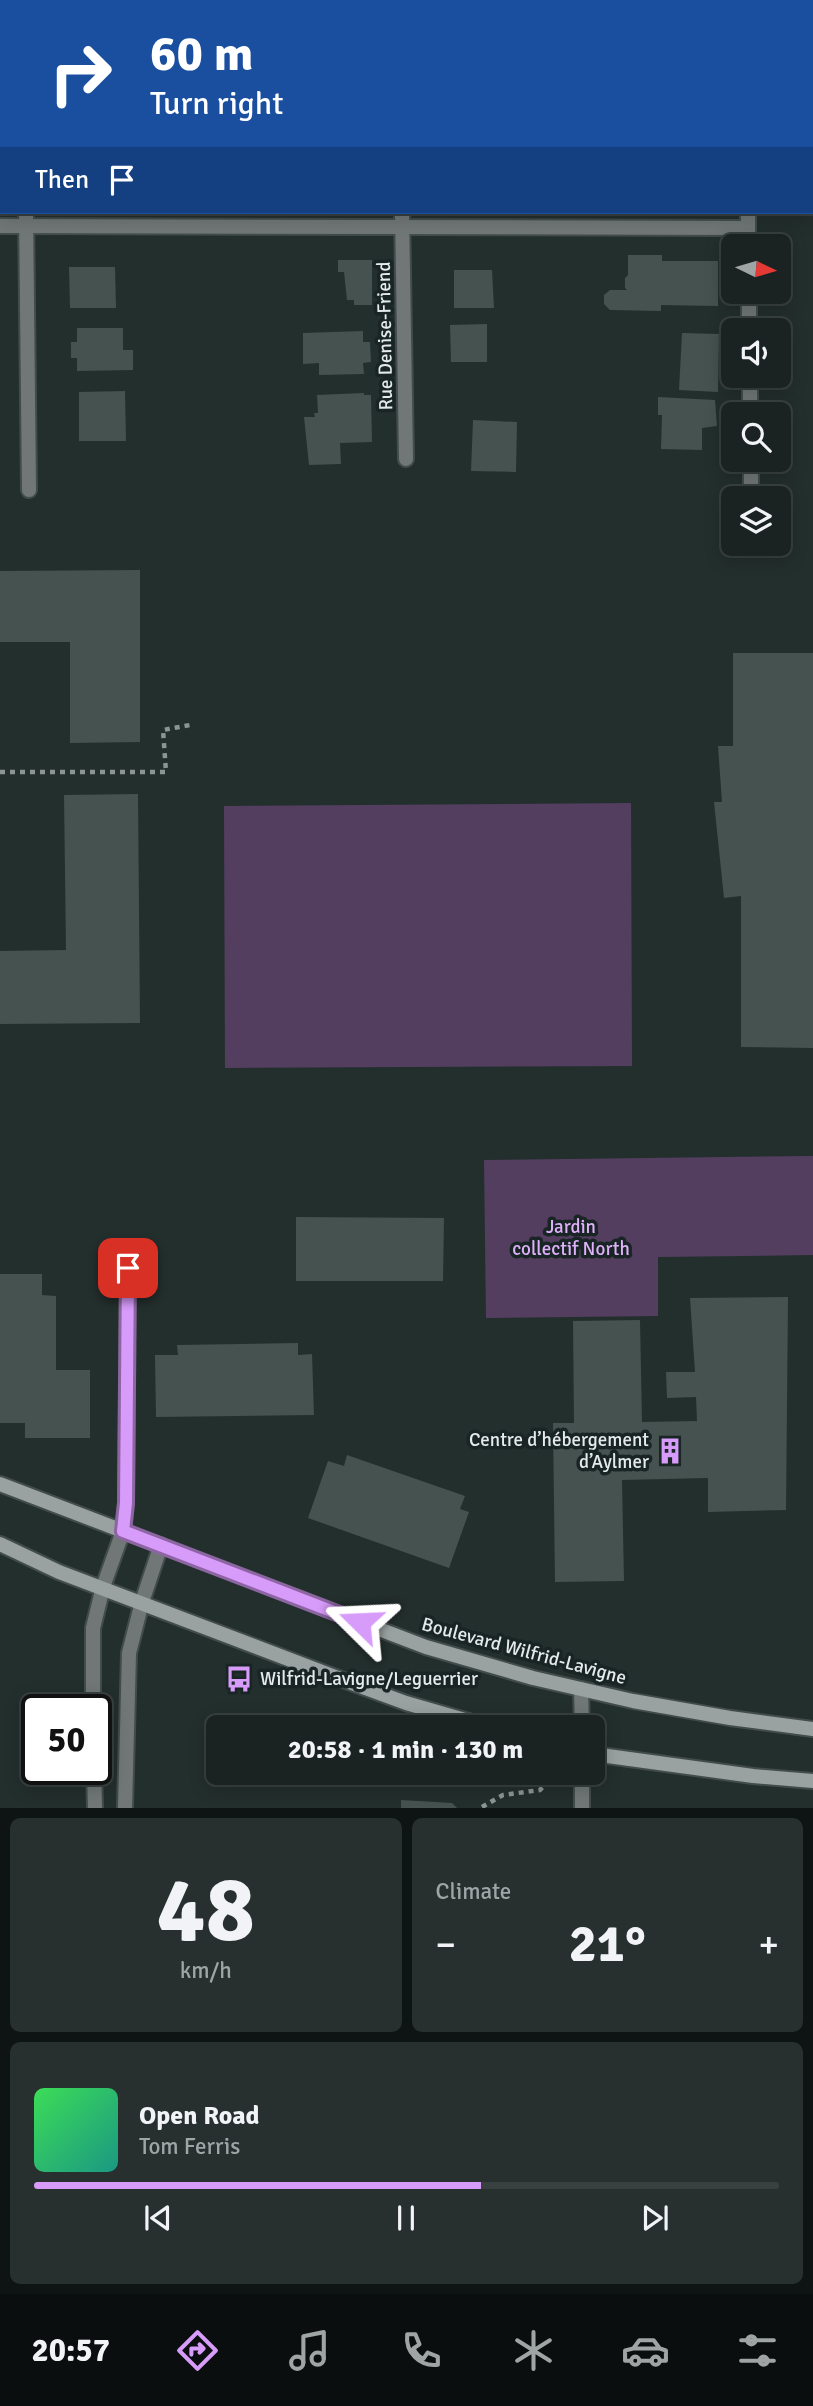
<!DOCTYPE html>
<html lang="en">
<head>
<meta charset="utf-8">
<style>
  :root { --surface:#1a2322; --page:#272f2f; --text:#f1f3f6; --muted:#9fa4a5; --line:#384040; --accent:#d79bf9 }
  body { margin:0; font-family:Signika,sans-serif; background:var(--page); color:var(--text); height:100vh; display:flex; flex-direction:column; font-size:26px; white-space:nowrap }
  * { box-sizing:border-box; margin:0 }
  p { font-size:23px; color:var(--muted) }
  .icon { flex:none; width:38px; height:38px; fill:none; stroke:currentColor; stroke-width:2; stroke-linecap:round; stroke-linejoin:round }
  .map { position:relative; height:1808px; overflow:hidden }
  .panel { display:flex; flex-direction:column; gap:10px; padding:10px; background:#0e1313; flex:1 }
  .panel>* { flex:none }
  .top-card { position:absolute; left:0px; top:0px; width:814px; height:214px; box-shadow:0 4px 18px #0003,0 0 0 2px var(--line); background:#1a4fa0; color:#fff; overflow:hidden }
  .needle { width:46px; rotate:95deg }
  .controls { position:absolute; left:721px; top:234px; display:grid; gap:14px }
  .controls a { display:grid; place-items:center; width:70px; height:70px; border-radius:10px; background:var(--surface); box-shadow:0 4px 18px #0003,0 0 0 2px var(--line); font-size:35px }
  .speed { position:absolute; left:21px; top:1694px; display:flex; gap:14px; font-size:35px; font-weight:700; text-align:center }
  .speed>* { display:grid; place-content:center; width:91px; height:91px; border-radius:50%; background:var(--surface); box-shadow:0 4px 18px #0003,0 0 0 2px var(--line); line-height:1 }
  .speed .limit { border:4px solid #111; border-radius:10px; background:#fff; color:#111 }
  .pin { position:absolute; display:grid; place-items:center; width:60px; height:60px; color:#fff; margin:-30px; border-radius:14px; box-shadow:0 4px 10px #0006 }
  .me { position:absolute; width:77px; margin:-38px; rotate:291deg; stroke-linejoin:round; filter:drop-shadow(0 0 5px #0008) }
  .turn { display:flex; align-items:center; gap:24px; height:147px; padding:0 35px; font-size:32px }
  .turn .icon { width:91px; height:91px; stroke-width:2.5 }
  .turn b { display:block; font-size:49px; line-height:60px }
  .then { display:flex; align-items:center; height:66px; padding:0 35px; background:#0003; gap:14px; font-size:26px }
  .big { font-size:52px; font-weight:800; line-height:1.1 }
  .panel .tile { flex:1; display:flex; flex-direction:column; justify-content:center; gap:10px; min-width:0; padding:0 24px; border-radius:10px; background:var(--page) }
  .panel .dial { align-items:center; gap:0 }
  .dial b { font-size:91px; line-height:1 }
  .song { display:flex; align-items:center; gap:21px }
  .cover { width:84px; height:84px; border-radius:10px; background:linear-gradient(135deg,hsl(130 70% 55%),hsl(170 70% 35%)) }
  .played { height:7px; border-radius:4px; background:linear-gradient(90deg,var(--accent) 60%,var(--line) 60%) }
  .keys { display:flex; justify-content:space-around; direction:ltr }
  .heat { display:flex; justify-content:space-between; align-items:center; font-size:38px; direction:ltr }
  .panel .tiles { flex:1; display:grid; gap:10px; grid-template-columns:1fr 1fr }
  .tile:last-child { grid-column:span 2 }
  .trip { position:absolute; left:206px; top:1715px; width:399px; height:70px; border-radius:10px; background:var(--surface); box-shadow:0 4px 18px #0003,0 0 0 2px var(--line); font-weight:800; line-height:70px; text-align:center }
  .menu { display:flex; height:112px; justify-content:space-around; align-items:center; background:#0a0e0e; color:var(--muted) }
  .menu .icon { width:49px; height:49px }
  .menu .active { color:var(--accent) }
  .menu b { font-size:32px; color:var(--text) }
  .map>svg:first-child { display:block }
  .green { fill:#543e60 }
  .building { fill:#455250 }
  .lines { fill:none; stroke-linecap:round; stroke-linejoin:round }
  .lane-casing { stroke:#424d4b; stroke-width:18 }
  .street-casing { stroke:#424d4b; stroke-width:18 }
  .secondary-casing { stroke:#424d4b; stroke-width:18 }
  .path { stroke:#8b9593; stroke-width:4.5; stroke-dasharray:5 5; stroke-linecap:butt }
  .lane { stroke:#717777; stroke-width:14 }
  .street { stroke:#717777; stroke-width:14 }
  .secondary { stroke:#99a2a1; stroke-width:14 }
  .route-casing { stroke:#8c65a2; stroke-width:18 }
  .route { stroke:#d79bf9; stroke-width:12 }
  .labels { text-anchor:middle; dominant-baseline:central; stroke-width:7; stroke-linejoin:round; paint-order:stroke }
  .street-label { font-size:19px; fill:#e4ebea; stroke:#192524 }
  .park-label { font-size:19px; fill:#e0b1fb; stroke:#192524 }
  .poi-label { font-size:19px; fill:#e4ebea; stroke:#192524; text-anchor:end }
</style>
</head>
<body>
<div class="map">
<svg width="813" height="1808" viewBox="0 0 813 1808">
  <rect width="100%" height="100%" fill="#232f2d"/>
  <!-- green -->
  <g class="green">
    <polygon points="631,803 632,1066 225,1068 224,806"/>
    <polygon points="813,1156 813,1255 658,1257 658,1316 486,1318 484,1160"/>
  </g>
  <!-- building -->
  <g class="building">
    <polygon points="628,255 662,255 662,261 718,261 718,306 661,305 661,311 610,310 604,304 604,295 610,290 627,290 625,288 625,278 628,275"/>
    <polygon points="338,260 372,260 372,305 354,305 354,300 347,300 344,272 338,272"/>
    <polygon points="69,267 115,267 116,308 70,308"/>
    <polygon points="454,270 492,270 494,308 454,308"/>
    <polygon points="487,324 487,362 451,362 450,325"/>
    <polygon points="77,328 123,328 123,350 133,350 133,370 77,371 77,358 71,358 71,342 77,342"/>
    <polygon points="363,331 363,342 370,342 371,362 363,363 364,374 319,375 319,363 303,364 303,333"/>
    <polygon points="682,333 719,334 718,392 679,390"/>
    <polygon points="125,391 126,441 79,441 79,392"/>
    <polygon points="364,393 364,395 371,395 372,442 340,443 341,464 309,465 304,417 315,417 314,413 318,413 317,395"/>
    <polygon points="658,397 715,400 717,426 702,428 702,450 661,449 662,415 658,415"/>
    <polygon points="473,420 517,422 516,472 471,471"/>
    <polygon points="140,570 140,742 70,743 70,642 0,642 0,571"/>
    <polygon points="733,653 813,653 813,1048 741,1047 741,896 724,898 714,802 722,802 718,746 733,746"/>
    <polygon points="138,794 140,1023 0,1024 0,951 66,950 64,795"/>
    <polygon points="296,1217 444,1218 443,1281 296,1281"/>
    <polygon points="0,1274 42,1274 42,1295 56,1296 56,1370 90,1370 90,1438 25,1438 25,1423 0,1423"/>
    <polygon points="788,1297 786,1510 708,1512 708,1478 622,1480 624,1581 555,1582 553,1423 574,1423 573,1321 640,1320 642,1422 697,1421 696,1397 667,1398 666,1372 695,1372 690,1298"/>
    <polygon points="298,1343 298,1355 312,1354 314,1415 156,1417 155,1355 178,1355 177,1345"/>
    <polygon points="347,1455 465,1496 460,1509 469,1512 449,1568 308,1518 328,1461 344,1466"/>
    <polygon points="401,1800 452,1803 457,1808 401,1808"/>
  </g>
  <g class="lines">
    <!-- lane casing -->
    <g class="lane-casing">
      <g id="lane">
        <polyline points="93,1710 93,1628 103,1587 123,1531 126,1503 128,1268"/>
        <polyline points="94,1769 95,1808"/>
        <polyline points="125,1808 129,1653 142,1602 161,1545"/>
      </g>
    </g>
    <!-- street casing -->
    <g class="street-casing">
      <g id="street">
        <polyline points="22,0 22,2"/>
        <polyline points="401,0 401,2"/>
        <polyline points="746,0 746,2"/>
        <polyline points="26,212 29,490"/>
        <polyline points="402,212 406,459"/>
        <polyline points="748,212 748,247"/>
        <polyline points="0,226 748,228"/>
        <polyline points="749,292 749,331"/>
        <polyline points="750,376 750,415"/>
        <polyline points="751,460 751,483"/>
        <polyline points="581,1689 582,1727"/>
        <polyline points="582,1773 582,1808"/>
      </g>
    </g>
    <!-- secondary casing -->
    <g class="secondary-casing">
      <g id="secondary">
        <polyline points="0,1484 426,1647 533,1678 633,1701 730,1718 813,1729"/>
        <polyline points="0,1544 59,1572 338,1678 406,1703 489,1727"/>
        <polyline points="593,1754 753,1776 813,1781"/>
      </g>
    </g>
    <!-- path -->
    <g class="path">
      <polyline points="0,772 166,772 163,730 190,725"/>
      <polyline points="482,1807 503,1795 540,1790 555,1773"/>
    </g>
    <!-- lane -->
    <use href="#lane" class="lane"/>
    <!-- street -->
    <use href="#street" class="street"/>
    <!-- secondary -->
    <use href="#secondary" class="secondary"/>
  </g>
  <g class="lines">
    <!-- route casing -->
    <g class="route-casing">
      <polyline id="route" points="128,1268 126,1503 123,1531 360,1622"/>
    </g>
    <!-- route -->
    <use href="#route" class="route"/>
  </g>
  <!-- icons -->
  <defs>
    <g id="building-bare" transform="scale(2.1)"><path d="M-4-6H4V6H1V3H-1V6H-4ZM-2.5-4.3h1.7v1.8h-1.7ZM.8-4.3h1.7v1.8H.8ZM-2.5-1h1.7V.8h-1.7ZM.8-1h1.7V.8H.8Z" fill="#d79bf9" stroke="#192524" stroke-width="2.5" paint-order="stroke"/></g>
    <g id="bus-bare" transform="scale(2.1)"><path d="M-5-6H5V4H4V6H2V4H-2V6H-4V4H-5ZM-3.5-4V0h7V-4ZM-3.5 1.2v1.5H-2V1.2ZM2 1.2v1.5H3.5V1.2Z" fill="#d79bf9" stroke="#192524" stroke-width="2.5" paint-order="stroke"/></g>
  </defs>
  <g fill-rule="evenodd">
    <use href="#building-bare" x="670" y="1451"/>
    <use href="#bus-bare" x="239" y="1679"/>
  </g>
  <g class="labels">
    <!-- street labels -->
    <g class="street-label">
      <text transform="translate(385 336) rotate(-91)">Rue Denise-Friend</text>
      <text transform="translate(524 1651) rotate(15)">Boulevard Wilfrid-Lavigne</text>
    </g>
    <!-- park labels -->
    <g class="park-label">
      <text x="571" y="1227">Jardin<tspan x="571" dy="22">collectif North</tspan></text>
    </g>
    <!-- poi labels -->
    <g class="poi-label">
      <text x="649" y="1440">Centre d’hébergement<tspan x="649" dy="22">d’Aylmer</tspan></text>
      <text x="260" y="1679" text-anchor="start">Wilfrid-Lavigne/Leguerrier</text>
    </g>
  </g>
</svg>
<div class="controls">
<a><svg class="needle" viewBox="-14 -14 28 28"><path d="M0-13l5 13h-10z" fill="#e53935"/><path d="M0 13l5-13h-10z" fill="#9fa4a5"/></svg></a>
<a><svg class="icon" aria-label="sound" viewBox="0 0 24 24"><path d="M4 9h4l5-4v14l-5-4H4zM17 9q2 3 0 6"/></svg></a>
<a><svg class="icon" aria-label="search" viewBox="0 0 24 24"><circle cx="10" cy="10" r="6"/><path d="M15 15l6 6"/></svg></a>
<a><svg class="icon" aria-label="layers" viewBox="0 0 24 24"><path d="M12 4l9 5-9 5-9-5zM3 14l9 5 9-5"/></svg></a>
</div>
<div class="speed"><div class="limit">50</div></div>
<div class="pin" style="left:128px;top:1268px;background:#d93025"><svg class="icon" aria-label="arrive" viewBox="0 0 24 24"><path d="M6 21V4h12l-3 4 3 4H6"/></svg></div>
<svg class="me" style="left:360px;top:1622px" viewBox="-20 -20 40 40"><path d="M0-17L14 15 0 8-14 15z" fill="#d79bf9" stroke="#fff" stroke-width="4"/></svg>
<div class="trip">20:58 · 1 min · 130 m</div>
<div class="top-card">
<div class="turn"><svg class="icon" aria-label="right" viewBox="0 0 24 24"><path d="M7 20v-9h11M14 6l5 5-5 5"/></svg><div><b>60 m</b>Turn right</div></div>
<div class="then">Then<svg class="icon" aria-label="arrive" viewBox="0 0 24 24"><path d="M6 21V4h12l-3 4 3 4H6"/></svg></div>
</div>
</div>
<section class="panel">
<div class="tiles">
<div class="tile dial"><b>48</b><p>km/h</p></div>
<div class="tile"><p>Climate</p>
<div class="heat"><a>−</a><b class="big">21°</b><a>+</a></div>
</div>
<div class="tile">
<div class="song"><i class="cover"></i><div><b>Open Road</b><p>Tom Ferris</p></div></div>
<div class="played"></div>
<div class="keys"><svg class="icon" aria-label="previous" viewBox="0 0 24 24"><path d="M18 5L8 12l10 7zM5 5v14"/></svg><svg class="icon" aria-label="pause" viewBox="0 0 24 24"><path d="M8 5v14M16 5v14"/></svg><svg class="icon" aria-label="next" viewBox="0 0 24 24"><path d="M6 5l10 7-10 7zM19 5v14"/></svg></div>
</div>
</div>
</section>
<nav class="menu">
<b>20:57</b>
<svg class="icon active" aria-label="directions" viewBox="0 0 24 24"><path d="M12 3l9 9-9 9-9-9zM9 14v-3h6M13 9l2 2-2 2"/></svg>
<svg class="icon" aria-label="music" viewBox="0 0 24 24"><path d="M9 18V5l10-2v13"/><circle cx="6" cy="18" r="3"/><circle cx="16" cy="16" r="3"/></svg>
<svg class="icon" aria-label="phone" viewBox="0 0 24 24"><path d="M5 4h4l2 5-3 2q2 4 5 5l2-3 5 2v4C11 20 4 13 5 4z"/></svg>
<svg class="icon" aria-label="climate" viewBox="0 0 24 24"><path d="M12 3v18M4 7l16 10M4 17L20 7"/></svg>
<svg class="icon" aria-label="car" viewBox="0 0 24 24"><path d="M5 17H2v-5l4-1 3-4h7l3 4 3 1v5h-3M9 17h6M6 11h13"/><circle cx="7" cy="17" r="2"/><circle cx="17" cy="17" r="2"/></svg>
<svg class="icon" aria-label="filters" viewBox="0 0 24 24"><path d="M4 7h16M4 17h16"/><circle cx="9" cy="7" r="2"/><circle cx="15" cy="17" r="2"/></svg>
</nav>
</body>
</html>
